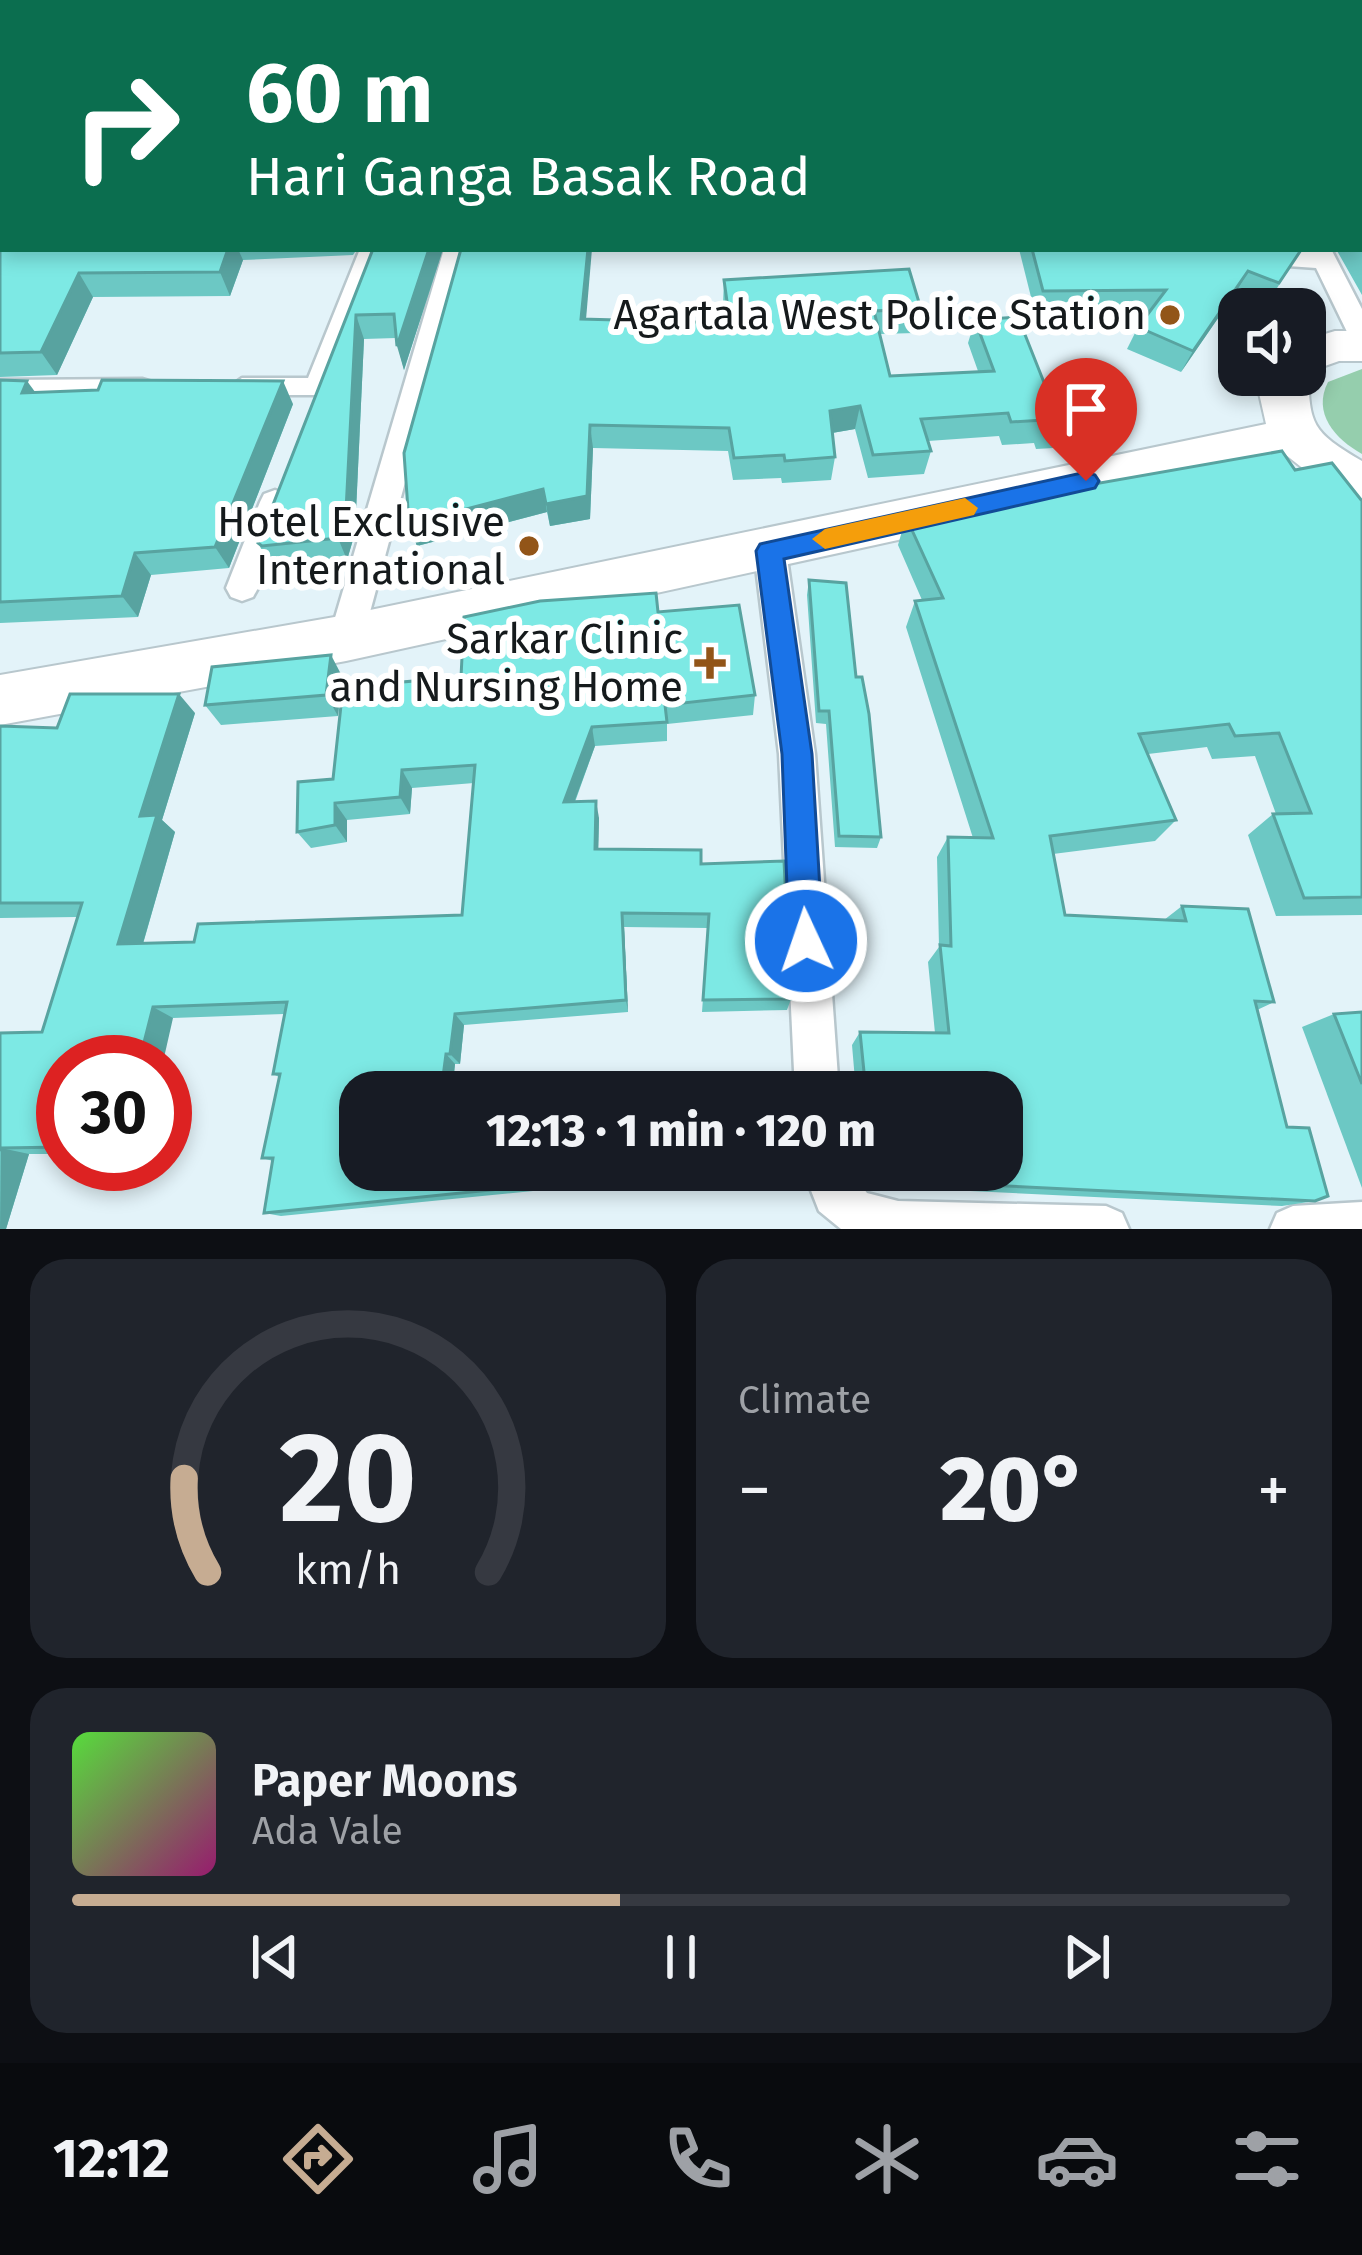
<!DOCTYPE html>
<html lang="en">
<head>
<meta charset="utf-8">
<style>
  :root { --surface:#171b24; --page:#20242c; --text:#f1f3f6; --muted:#9ea1a6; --line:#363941; --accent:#c6ac92 }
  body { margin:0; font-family:"Fira Sans",sans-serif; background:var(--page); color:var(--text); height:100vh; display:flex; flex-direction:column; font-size:45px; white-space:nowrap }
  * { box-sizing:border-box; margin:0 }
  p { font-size:39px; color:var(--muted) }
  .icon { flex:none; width:66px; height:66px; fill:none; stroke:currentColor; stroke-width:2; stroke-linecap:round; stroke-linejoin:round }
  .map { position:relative; height:1229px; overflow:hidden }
  .details { display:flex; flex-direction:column; gap:30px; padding:30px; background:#0d0f14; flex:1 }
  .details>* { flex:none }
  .top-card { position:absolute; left:0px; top:0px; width:1362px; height:252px; box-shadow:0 6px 18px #0003; background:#0b6e4f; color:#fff; overflow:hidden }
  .buttons { position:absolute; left:1218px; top:288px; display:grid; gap:24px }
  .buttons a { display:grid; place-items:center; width:108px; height:108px; border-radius:24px; background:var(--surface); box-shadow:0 6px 18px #0003; font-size:60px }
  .speed { position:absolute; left:36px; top:1035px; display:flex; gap:24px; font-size:60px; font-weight:700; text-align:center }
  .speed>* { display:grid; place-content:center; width:156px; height:156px; border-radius:50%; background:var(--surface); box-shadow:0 6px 18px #0003; line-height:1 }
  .speed .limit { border:18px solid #d22; background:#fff; color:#111 }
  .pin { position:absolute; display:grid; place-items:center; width:102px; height:102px; color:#fff; margin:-123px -51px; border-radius:50% 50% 50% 0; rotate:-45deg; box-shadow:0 0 12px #0007 }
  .pin .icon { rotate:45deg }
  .me { position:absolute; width:132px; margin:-66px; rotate:357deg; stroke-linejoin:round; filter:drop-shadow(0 0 9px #0008) }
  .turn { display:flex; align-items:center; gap:42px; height:252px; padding:0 48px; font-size:54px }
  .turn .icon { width:156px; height:156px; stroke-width:2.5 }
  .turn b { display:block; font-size:84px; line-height:102px }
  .big { font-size:90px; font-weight:800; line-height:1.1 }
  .details .tile { flex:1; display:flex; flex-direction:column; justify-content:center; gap:18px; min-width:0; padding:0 42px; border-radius:36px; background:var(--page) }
  .details .dial { align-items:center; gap:0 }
  .dial svg { height:312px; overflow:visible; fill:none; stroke:var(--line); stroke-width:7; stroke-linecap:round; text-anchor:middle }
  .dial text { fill:var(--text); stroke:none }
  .song { display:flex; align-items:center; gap:36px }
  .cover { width:144px; height:144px; border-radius:18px; background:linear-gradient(135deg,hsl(110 70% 55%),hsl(320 70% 35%)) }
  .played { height:12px; border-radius:6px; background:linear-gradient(90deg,var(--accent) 45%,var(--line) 45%) }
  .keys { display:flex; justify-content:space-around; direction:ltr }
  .heat { display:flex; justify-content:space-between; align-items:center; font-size:66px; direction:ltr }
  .details .tiles { flex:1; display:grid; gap:30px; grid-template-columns:1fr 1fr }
  .tile:last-child { grid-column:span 2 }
  .trip { position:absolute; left:339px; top:1071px; width:684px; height:120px; border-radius:36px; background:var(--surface); box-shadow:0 6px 18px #0003; font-weight:800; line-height:120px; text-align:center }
  .menu { display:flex; height:192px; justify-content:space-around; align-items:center; background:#090b0e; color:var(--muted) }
  .menu .icon { width:84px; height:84px }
  .menu .active { color:var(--accent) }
  .menu b { font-size:54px; color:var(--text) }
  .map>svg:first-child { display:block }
  .green { fill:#95cead }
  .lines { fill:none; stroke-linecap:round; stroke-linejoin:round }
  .street-casing { stroke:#b8c7cd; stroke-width:5 }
  .primary-casing { stroke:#b8c7cd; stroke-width:4 }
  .street { fill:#fff; fill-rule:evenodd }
  .primary { fill:#fff; fill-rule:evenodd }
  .wall { fill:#6cc8c4 }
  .shaded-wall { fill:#58a3a0 }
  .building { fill:#7de9e4; stroke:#58a3a0; stroke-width:3 }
  .route { fill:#1a73e8; stroke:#114b97; stroke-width:3 }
  .slow { fill:#f59e0b }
  .poi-dot { fill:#925518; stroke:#fff; stroke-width:4.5 }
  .labels { text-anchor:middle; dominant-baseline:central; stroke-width:12; stroke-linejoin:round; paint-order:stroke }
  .poi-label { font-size:42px; fill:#151a1c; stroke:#fff; text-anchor:end }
</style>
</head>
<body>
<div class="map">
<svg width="1362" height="1229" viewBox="0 0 1362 1229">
  <rect width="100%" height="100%" fill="#e3f3f9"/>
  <!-- green -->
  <path class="green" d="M 1362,369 L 1362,454 C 1335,439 1312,413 1328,382 Z"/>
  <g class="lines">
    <!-- street casing -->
    <g class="street-casing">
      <g id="street">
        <rect x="499" y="0" width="20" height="3"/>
        <polygon points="753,0 887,0 889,2 755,3"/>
        <polygon points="360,249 384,249 328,395 232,395 228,388 242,378 308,378"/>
        <polygon points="444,249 468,249 363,638 358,648 346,652 334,648 329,638"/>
        <polygon points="1255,249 1331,249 1362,309 1362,345 1349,336 1316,268 1246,263 1242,257 1246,251"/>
        <polygon points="142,379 152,382 156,389 152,396 0,400 0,380"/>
        <polygon points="275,490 286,494 290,502 258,588 253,597 242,601 231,597 226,588 260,502 264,494"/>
        <polygon points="770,538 781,542 786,551 815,754 839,1092 795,1092 779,754 754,551 759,542"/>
        <polygon points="803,1170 849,1170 867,1193 898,1201 1106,1206 1122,1213 1129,1229 841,1229 819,1211"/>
        <polygon points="1362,1202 1362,1229 1270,1229 1277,1213 1293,1206"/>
      </g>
    </g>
    <!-- primary casing -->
    <g class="primary-casing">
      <path id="primary" d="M 1335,331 L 1362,331 L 1362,361 L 1339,361 L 1308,372 C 1310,425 1311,431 1362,461 L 1362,502 L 1329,489 L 1286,455 L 346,661 L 0,725 L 0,675 L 346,615 L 1266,424 L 1259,393 L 1264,375 L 1305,375 L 1305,340 Z"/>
    </g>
    <!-- street -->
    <use href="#street" class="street"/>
    <!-- primary -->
    <use href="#primary" class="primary"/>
  </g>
  <!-- wall -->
  <g class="wall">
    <polygon points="0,0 442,0 441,3 3,3 3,249 357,249 353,255 243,260 230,296 93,297 57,375 0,377"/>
    <polygon points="843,0 964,0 965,3 842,3"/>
    <polygon points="1004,0 1069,0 1070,3 1005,3"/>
    <polygon points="1119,0 1362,0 1362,115 1359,115 1359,3 1119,3"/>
    <polygon points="1359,192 1362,192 1362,295 1336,249 1359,249"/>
    <polygon points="373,249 443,249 404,370 396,338 364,339 355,533 347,560 274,568 270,565 258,543"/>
    <polygon points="1019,249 1277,249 1301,250 1267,304 1236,292 1181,372 1127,349 1138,327 1149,312 1035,313"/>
    <polygon points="724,280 921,309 915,333 880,334 890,376 978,371 968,343 975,320 1047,390 1100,423 1089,446 1036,449 1034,443 1002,445 999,436 928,441 931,451 924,474 868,478 855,429 832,433 835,457 831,480 782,483 781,478 733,480 728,451 593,448 590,519 550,526 547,512 417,546 409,524 586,319 725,323 723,304"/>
    <polygon points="0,380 35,392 293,404 229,568 151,575 138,617 0,623"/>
    <polygon points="1295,470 1362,501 1362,915 1276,916 1248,835 1273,814 1276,814 1255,756 1212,759 1207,747 1148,754 1176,820 1155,841 1053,854 1065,915 1164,920 1182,906 1274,1002 1257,1010 1287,1127 1315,1201 1282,1206 949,1190 947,1170 1002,1170 1002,1092 856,1092 852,1045 860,1032 935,1033 928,962 939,947 937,857 948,837 973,838 906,627 915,601 922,600 898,545 906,517"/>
    <polygon points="809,580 856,677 881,837 877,848 835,847 826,724 816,723 807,595"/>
    <polygon points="658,612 755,695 753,715 667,724 667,741 595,746 575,802 599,818 598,849 701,864 791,999 787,1010 702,1012 708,928 624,927 628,1012 464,1025 460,1064 455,1064 452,1092 360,1092 360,1170 583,1170 583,1186 281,1216 264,1213 273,1161 262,1158 279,1077 273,1074 284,1014 173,1018 63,1062 63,1154 29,1154 6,1229 0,1229 0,1033 42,1032 77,917 0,918 0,726 57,728 195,713 162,820 175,832 143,944 194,942 462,915 474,783 412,788 410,814 347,820 347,842 311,848 297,832 333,779 461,677"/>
    <polygon points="342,676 338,716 221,725 205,705"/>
    <polygon points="1362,1012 1362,1188 1302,1027 1334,1014"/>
  </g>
  <!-- shaded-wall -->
  <g class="shaded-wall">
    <polygon points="228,249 238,249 243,260 230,296 220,272"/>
    <polygon points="429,249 443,249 404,370 397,346"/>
    <polygon points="588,249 592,249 584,343 581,319"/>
    <polygon points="1248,271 1236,292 1181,372 1193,351"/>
    <polygon points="79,273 93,297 57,375 41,352"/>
    <polygon points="356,315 364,339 355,533 347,560 338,538"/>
    <polygon points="27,381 44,404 22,393"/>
    <polygon points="283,381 293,404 229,568 215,547"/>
    <polygon points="860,406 855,429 826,434 830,411"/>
    <polygon points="590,425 593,448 590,519 550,526 546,504"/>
    <polygon points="543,489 547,512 417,546 409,524"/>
    <polygon points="135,553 151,575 138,617 122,596"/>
    <polygon points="331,655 342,676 338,716 326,695"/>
    <polygon points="179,694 195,713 162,820 175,832 139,957 118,944 140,816"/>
    <polygon points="592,727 595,746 568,819 564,802"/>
    <polygon points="402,770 412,788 410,814 400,797"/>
    <polygon points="596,801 599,818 598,865 595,849"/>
    <polygon points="335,803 347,820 347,842 335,825"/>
    <polygon points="622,913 624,927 628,1012 626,1000"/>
    <polygon points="153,1007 173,1018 163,1062 139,1062"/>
    <polygon points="455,1014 464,1025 460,1064 450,1054"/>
    <polygon points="446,1054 455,1064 452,1092 441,1092"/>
    <polygon points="1,1148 29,1154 6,1229 0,1229"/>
  </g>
  <!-- building -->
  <g class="building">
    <polygon points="0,0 371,0 370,3 3,3 3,249 228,249 220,272 79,273 41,352 0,353"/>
    <polygon points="567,0 789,0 790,3 567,3"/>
    <polygon points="857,0 964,0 965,3 860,3"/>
    <polygon points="1031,0 1069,0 1070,3 1032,3"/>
    <polygon points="1131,0 1362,0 1362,93 1359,93 1359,3 1132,3"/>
    <polygon points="1359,192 1362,192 1362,246 1359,241"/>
    <polygon points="373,249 429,249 397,346 394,314 356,315 346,511 338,538 262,546 258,543"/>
    <polygon points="461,249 588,249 581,319 730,323 724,280 909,269 921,309 874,311 890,376 994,371 975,320 1018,317 1047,390 1084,388 1100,423 1046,426 1044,420 1011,422 1008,413 921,419 931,451 873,455 860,406 830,411 835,457 785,461 784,455 734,458 729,428 590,425 587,496 546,504 543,489 409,524 404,453"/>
    <polygon points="1032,249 1277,249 1301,250 1279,283 1248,271 1193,351 1138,327 1166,290 1043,291"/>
    <polygon points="0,380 27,381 22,393 98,390 102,380 283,381 215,547 135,553 122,596 0,602"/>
    <polygon points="1282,451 1295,470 1332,463 1362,501 1362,897 1304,898 1273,814 1311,813 1279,733 1235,736 1229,724 1139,734 1176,820 1050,836 1065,915 1186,921 1182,906 1248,909 1274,1002 1255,1001 1287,1127 1309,1128 1328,1196 1315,1201 964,1184 962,1170 1002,1170 1002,1092 866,1092 860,1032 949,1033 940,945 951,946 948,837 993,838 915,601 943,598 906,517"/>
    <polygon points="809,580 846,583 856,677 862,677 869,714 881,837 839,836 829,711 819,711"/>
    <polygon points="656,593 658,612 739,605 755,695 665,705 667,722 592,727 564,802 596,801 595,849 701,850 701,864 784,861 791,999 703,1000 709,914 622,913 626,1000 455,1014 450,1054 446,1054 441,1092 360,1092 360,1170 578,1170 579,1181 264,1213 273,1158 262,1158 280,1074 273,1074 287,1002 153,1007 139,1062 63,1062 63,1147 1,1148 0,1151 0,1033 42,1032 82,903 0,903 0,726 57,728 70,694 179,694 140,816 157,815 118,944 194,942 198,924 462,915 475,765 402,770 400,797 335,803 335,825 297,832 298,782 333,779 343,687 461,677 464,617 540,601"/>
    <polygon points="331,655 326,695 205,705 212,667"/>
    <polygon points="1362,1012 1362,1084 1334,1014"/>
  </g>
  <!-- route -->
  <polygon class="route" points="1086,472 1095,475 1099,481 1095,488 784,559 812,754 823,941 818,953 806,957 794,953 789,941 782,754 756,551 760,544"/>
  <!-- slow -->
  <polygon class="slow" points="965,498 978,508 974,515 825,549 812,539 825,529"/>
  <!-- markers -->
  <g class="poi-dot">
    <circle cx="1170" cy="315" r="12"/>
    <circle cx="529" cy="546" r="12"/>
    <path d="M704 645h12v12h12v12h-12v12h-12v-12h-12v-12h12z"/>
  </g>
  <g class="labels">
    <!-- poi labels -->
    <g class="poi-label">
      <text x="1146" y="315">Agartala West Police Station</text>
      <text x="505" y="522">Hotel Exclusive<tspan x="505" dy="48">International</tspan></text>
      <text x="683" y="639">Sarkar Clinic<tspan x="683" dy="48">and Nursing Home</tspan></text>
    </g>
  </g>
</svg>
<div class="buttons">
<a><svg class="icon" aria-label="sound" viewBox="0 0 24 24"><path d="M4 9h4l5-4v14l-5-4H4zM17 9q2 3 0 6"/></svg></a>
</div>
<div class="speed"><div class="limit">30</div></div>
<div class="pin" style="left:1086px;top:481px;background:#d93025"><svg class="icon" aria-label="arrive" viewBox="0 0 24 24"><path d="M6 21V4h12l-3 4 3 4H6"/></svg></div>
<svg class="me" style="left:806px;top:941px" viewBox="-20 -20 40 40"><circle r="17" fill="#1a73e8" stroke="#fff" stroke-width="3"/><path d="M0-11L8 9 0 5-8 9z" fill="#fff"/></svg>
<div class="trip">12:13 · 1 min · 120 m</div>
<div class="top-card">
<div class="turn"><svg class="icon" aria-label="right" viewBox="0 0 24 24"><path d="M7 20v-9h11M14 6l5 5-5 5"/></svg><div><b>60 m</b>Hari Ganga Basak Road</div></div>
</div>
</div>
<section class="details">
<div class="tiles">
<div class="tile dial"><svg viewBox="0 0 100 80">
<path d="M14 69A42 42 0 1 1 86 69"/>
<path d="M14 69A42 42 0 0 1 8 45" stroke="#c6ac92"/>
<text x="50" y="56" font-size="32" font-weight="700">20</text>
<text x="50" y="72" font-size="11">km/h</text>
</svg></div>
<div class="tile"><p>Climate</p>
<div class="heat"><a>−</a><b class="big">20°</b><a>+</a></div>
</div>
<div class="tile">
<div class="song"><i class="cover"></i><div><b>Paper Moons</b><p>Ada Vale</p></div></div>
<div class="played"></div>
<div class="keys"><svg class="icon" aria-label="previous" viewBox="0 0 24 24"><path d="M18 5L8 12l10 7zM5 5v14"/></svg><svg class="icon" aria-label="pause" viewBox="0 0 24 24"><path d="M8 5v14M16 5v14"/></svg><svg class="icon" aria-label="next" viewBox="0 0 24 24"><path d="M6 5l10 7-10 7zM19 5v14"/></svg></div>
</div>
</div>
</section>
<nav class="menu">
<b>12:12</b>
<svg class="icon active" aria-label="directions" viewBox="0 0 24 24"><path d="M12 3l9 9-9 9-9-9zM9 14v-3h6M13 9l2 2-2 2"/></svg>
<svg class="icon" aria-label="music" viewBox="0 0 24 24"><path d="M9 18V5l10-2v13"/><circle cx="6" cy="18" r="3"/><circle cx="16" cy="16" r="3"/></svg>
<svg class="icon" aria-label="phone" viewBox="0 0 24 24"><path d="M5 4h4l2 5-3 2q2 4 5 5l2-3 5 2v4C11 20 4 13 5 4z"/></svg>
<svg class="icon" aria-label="climate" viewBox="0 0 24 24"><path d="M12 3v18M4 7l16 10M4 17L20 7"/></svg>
<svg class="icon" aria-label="car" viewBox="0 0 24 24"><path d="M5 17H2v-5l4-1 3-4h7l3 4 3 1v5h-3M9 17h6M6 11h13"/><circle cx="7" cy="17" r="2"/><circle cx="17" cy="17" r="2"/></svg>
<svg class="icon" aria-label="filters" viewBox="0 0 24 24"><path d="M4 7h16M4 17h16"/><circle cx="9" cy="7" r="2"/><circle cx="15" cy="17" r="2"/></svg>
</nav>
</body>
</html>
